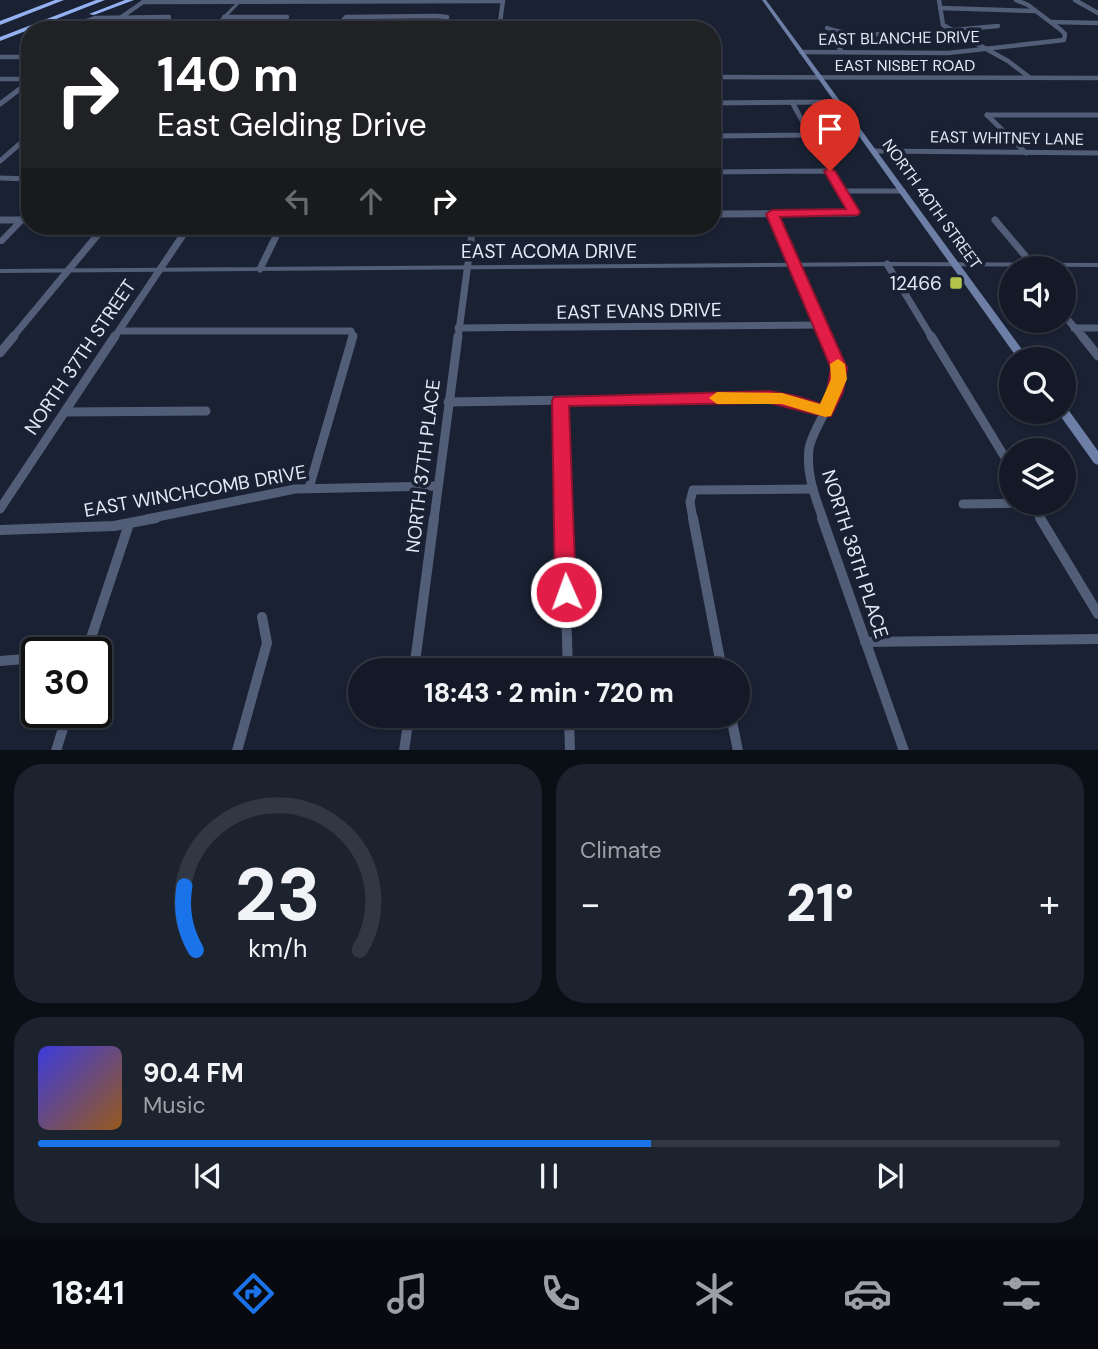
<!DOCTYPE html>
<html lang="en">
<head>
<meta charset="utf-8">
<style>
  :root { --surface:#131926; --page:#1c222e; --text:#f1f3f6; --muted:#9da0a7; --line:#323843; --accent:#1a73e8 }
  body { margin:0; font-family:"DM Sans",sans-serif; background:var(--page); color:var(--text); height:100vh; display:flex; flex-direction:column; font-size:26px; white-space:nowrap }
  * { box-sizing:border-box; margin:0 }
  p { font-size:23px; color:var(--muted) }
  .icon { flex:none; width:38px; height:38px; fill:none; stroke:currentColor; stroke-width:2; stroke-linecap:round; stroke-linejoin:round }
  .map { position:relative; height:750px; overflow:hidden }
  .details { display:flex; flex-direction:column; gap:14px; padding:14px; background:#0a0e15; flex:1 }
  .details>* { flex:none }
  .hud { position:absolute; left:21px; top:21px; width:700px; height:214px; border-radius:28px; box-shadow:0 2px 5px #0004,0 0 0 2px var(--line); background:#202124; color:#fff; overflow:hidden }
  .tools { position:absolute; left:999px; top:256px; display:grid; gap:14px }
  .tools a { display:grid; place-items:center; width:77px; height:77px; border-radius:50%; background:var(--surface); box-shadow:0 2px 5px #0004,0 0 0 2px var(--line); font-size:35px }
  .speed { position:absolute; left:21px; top:637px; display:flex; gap:14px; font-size:35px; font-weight:700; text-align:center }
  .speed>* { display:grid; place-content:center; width:91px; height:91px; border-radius:50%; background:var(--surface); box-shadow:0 2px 5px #0004,0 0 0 2px var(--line); line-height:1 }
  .speed .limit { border:4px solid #111; border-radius:10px; background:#fff; color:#111 }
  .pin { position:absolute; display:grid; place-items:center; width:60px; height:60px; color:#fff; margin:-72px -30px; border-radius:50% 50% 50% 0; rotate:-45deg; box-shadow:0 0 7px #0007 }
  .pin .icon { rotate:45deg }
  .me { position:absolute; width:77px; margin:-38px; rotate:358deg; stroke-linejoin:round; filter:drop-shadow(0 0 5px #0008) }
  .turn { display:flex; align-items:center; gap:24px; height:147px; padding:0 21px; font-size:32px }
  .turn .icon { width:91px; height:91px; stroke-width:2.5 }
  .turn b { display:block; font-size:49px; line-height:60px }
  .lanes { display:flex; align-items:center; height:66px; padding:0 21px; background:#0003; justify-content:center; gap:35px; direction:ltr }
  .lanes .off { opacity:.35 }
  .big { font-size:52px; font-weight:800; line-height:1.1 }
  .details .card { flex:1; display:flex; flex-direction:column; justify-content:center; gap:10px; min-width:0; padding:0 24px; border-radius:28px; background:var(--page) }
  .details .dial { align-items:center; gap:0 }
  .dial svg { height:182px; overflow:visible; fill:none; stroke:var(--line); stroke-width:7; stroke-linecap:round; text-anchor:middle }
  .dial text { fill:var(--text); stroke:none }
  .song { display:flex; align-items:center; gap:21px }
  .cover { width:84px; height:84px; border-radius:10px; background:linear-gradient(135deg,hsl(240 70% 55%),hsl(30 70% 35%)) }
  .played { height:7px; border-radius:4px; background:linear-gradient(90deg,var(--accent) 60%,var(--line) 60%) }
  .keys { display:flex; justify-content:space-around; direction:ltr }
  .heat { display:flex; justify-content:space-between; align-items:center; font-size:38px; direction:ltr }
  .details .tiles { flex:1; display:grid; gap:14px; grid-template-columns:1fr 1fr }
  .card:last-child { grid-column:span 2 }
  .trip { position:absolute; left:348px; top:658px; width:402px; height:70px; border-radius:35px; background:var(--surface); box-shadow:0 2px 5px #0004,0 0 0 2px var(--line); font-weight:800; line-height:70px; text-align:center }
  .menu { display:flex; height:112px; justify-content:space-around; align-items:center; background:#080a0f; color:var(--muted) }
  .menu .icon { width:49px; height:49px }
  .menu .active { color:var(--accent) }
  .menu b { font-size:32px; color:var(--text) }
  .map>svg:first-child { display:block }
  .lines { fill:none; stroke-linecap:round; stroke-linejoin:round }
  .minor-far4 { stroke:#525d77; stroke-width:4.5 }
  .minor-far3 { stroke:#525d77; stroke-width:5 }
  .minor-far2 { stroke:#525d77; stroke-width:7 }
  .minor-far1 { stroke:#525d77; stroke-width:9 }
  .minor { stroke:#525d77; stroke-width:10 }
  .tertiary { fill:#525d77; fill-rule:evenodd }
  .secondary { fill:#6d7fa7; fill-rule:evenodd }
  .motorway { fill:#94b0f0; fill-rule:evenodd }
  .route { fill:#e11d48; stroke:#92132f; stroke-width:2 }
  .slow { fill:#f59e0b }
  .poi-dot { fill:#b3c24b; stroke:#192133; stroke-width:2.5 }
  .labels { text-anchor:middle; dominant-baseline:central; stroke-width:7; stroke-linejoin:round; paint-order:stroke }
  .far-street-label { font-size:16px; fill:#e3e9f6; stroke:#192133 }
  .street-label { font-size:19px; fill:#e3e9f6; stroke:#192133 }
  .poi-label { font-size:19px; fill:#e3e9f6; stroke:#192133; text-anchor:end }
</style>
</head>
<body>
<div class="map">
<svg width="1098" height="751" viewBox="0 0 1098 751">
  <rect width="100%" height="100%" fill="#192133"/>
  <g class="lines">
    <!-- minor-far4 -->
    <g class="minor-far4">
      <polyline points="939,0 943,25 1008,61 1029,77"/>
      <polyline points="1075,0 1098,13"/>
      <polyline points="940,8 1035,11"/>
      <polyline points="224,17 287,17"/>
      <polyline points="1051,22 1098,23"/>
      <path d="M 827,28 C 865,42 955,29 998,26"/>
      <polyline points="61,30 95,18 169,17"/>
      <polyline points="103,30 143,2 503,1"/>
      <polyline points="335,30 346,17 436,16 447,17 444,30"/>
      <polyline points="499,30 503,0"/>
      <polyline points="841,33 834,40 842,52"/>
      <polyline points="801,52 948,53 1064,40 1065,34 1061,30 1028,5 1016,0"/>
      <polyline points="0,57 30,57"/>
      <polyline points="712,77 1098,78"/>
      <polyline points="0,79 30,79"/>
      <polyline points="22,87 30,81"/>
    </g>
    <!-- minor-far3 -->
    <g class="minor-far3">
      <polyline points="712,103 838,102"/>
      <polyline points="0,104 25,85"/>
      <polyline points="987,115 1098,115"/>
      <polyline points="987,115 1026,153"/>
      <polyline points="712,136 810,135 792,102"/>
      <polyline points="874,151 1098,153"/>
      <polyline points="0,161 30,135"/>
      <polyline points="712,172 830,171 845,197"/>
      <polyline points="0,178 30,179"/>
      <polyline points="844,191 903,191"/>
    </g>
    <!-- minor-far2 -->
    <g class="minor-far2">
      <polyline points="712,214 854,213 844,195"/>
      <polyline points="772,214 826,338"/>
      <polyline points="0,220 22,220"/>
      <polyline points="995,220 1032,264"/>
      <polyline points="887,264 932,338"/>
      <polyline points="260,269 281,226"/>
      <polyline points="1064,315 1083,338"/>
      <polyline points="458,328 821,325"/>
      <polyline points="1074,328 1098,328"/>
      <polyline points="119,331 351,331 353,338"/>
      <polyline points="12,338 105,226"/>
      <polyline points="114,338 189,226"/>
      <polyline points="458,338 473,226"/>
    </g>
    <!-- minor-far1 -->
    <g class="minor-far1">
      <polyline points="931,336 1012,469"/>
      <polyline points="1082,336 1098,356"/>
      <polyline points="0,353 14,336"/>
      <polyline points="560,401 564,519"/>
      <polyline points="448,402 769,397 796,402 825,412"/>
      <polyline points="65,412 206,411"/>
      <polyline points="309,488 353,336"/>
      <polyline points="1031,502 1041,519"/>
      <polyline points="963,504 1032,503"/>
      <polyline points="0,509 115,336"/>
      <polyline points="147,519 295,489 438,486"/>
      <polyline points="434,519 458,336"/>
      <polyline points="693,519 690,502 693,490 813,489"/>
      <path d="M 823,519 C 815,497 806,473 809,449 C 813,424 844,391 839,367 C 836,357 829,346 825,336"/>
    </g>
    <!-- minor -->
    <g class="minor">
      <polyline points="563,518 568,670"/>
      <polyline points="693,518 722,670"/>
      <polyline points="822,518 904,751"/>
      <polyline points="1040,518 1098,614"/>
      <polyline points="0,530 114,526 156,518"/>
      <polyline points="865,642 1098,639"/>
      <polyline points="86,653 129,524"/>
      <polyline points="0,661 37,658"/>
      <polyline points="414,670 434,518"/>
      <polyline points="569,716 570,751"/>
      <polyline points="731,716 738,751"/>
      <polyline points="56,751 68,712"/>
      <polyline points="237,751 267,643 262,617"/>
      <polyline points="404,751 409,716"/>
    </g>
    <!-- tertiary -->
    <g class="tertiary">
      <polygon points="239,0 243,0 214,30 209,30"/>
      <polygon points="27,210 30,210 30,216 3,244 0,244 0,238"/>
      <polygon points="887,262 1098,263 1098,267 887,266 0,273 0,269"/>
    </g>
    <!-- secondary -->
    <g class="secondary">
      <polygon points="762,0 766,0 1029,359 1018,359"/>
      <polygon points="1064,407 1067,408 1098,451 1098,465 1094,463 1059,414 1058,411 1064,411"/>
    </g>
    <!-- motorway -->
    <g class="motorway">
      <polygon points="55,0 64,0 0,25 0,21"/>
      <polygon points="96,0 105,0 0,41 0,37"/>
      <polygon points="125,0 134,0 94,15 89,14"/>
    </g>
  </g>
  <!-- route -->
  <path class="route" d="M 830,168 L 835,171 L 860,212 L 858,215 L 780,217 L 847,368 L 843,392 L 831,416 C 822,418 782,405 769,403 L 569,406 L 576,592 L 573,598 L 566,601 L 558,598 L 555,592 L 552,401 L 554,397 L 769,391 L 796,396 L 821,404 L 827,392 L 831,368 L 766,214 L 772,210 L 846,209 L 824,171 Z"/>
  <!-- slow -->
  <polygon class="slow" points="838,359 845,364 847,379 831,416 825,417 782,404 717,404 709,398 717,392 782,393 820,404 831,379 830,364"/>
  <!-- markers -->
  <rect class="poi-dot" x="949" y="276" width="14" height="14" rx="3.5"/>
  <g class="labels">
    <!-- far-street labels -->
    <g class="far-street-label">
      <text transform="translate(899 38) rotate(-1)">EAST BLANCHE DRIVE</text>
      <text x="905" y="65">EAST NISBET ROAD</text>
      <text transform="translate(1007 138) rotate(1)">EAST WHITNEY LANE</text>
      <text transform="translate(932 204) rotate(54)">NORTH 40TH STREET</text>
    </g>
    <!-- street labels -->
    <g class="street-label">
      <text x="549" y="251">EAST ACOMA DRIVE</text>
      <text transform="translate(639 311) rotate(-1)">EAST EVANS DRIVE</text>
      <text transform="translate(80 357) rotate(-56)">NORTH 37TH STREET</text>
      <text transform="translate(423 466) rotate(-83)">NORTH 37TH PLACE</text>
      <text transform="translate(195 491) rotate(-10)">EAST WINCHCOMB DRIVE</text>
      <text transform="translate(855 554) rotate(72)">NORTH 38TH PLACE</text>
    </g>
    <!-- poi labels -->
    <g class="poi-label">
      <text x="942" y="283">12466</text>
    </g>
  </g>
</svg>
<div class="tools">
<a><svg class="icon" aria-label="sound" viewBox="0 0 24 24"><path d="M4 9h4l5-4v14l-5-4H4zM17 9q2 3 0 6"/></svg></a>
<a><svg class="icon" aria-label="search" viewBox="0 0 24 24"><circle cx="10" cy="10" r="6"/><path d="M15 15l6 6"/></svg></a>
<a><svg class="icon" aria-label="layers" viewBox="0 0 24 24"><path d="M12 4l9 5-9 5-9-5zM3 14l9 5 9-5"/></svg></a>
</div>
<div class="speed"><div class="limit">30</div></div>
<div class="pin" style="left:830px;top:171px;background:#d93025"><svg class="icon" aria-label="arrive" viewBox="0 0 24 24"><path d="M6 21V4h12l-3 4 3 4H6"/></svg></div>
<svg class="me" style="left:566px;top:592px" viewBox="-20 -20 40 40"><circle r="17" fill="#e11d48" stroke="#fff" stroke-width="3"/><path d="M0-11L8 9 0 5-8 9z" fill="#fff"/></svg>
<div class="trip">18:43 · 2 min · 720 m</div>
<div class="hud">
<div class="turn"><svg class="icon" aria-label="right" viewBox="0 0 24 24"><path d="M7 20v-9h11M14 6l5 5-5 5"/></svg><div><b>140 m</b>East Gelding Drive</div></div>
<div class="lanes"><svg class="icon off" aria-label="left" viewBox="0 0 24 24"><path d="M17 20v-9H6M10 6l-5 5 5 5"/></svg><svg class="icon off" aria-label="ahead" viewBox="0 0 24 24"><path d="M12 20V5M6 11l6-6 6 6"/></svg><svg class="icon" aria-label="right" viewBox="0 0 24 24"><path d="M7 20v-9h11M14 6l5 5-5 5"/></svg></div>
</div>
</div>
<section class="details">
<div class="tiles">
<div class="card dial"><svg viewBox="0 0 100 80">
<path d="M14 69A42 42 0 1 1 86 69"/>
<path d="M14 69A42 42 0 0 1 9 41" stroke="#1a73e8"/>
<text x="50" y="56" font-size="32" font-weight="700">23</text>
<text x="50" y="72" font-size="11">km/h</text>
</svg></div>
<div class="card"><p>Climate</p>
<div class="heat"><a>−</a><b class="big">21°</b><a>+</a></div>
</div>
<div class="card">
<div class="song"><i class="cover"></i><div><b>90.4 FM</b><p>Music</p></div></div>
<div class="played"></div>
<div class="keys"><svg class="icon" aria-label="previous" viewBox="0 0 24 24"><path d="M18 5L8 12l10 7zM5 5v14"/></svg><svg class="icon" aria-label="pause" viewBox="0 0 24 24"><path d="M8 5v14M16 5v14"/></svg><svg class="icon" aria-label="next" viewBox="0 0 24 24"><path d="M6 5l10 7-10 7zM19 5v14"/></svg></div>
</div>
</div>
</section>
<nav class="menu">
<b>18:41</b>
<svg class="icon active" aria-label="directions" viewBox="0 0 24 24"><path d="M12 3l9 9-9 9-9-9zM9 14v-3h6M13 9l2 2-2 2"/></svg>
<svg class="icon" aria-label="music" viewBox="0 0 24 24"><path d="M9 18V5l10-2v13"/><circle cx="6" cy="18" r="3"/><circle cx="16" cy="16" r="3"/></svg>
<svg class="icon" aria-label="phone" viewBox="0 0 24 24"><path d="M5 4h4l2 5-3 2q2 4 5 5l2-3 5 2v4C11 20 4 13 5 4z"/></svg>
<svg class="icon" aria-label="climate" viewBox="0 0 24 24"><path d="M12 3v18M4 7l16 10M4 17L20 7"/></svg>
<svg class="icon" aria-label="car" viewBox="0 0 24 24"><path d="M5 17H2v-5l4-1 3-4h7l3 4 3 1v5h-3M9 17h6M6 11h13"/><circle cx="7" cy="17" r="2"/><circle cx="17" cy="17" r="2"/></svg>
<svg class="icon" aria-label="filters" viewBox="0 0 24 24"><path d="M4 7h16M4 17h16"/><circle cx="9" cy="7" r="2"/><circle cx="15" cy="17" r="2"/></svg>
</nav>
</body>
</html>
